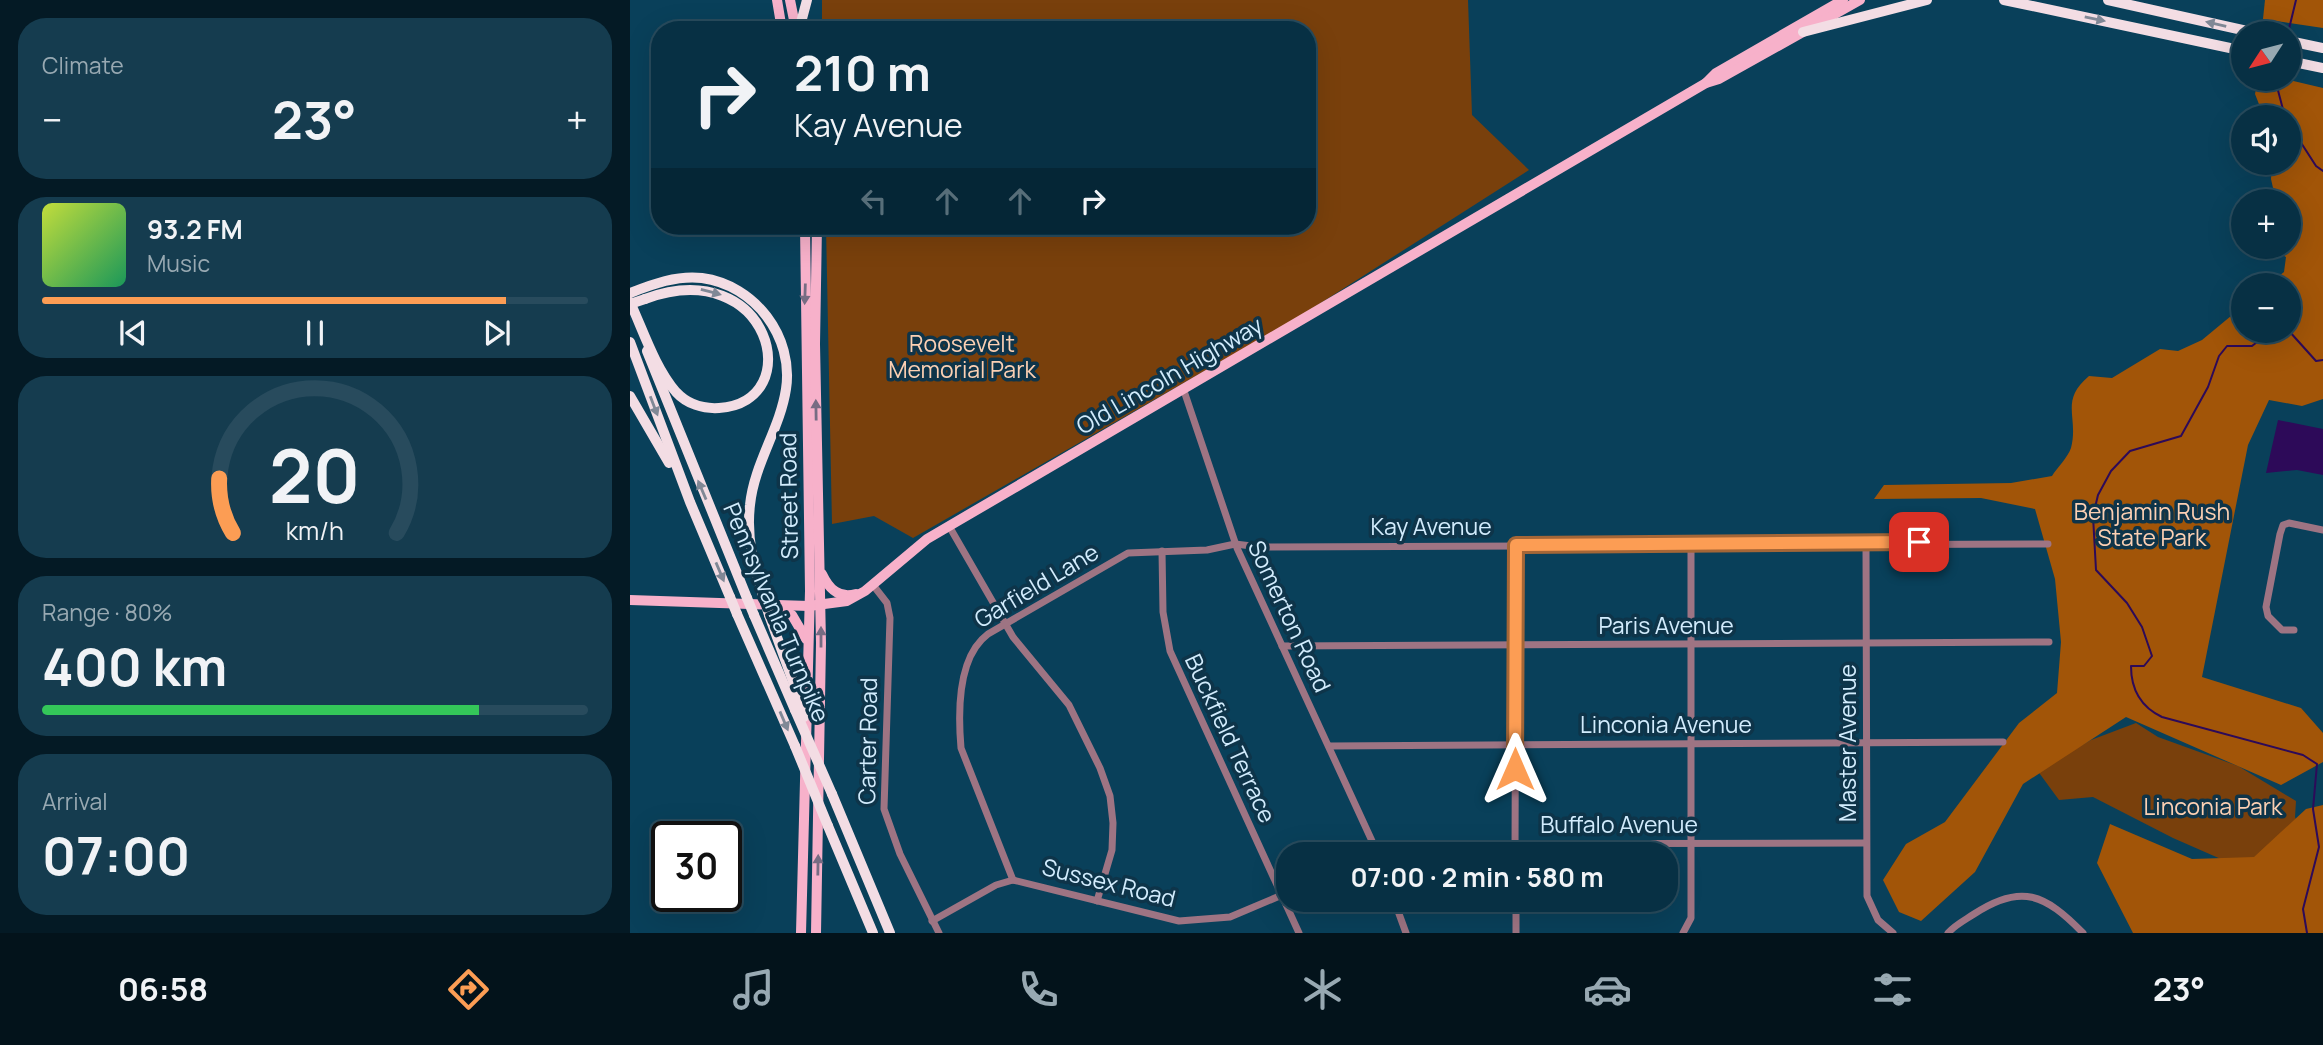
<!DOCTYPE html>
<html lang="en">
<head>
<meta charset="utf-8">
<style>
  :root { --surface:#073044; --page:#153c4f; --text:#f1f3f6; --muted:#98a9b2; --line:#284b5d; --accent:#fc9d54 }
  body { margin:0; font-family:Manrope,sans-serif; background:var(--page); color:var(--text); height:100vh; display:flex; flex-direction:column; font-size:26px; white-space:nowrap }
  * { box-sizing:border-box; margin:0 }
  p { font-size:23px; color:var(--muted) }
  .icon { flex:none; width:38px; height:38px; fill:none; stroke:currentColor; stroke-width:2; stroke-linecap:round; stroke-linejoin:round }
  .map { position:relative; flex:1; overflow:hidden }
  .drawer { display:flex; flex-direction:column; gap:18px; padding:18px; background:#041a25; width:630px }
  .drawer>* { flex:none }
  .hud { position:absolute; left:21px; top:21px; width:665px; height:214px; border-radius:28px; box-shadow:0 7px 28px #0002,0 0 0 2px var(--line); background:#073044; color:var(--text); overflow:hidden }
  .needle { width:46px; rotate:234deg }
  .controls { position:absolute; left:1601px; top:21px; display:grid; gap:14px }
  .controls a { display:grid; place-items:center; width:70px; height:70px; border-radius:50%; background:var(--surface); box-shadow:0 7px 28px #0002,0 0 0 2px var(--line); font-size:35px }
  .speed { position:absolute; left:21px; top:821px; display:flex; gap:14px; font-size:35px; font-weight:700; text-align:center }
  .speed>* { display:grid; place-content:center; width:91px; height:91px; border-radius:50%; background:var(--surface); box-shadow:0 7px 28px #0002,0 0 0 2px var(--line); line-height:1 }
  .speed .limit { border:4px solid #111; border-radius:10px; background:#fff; color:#111 }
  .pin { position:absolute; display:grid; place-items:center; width:60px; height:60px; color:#fff; margin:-30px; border-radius:14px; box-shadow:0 4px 10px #0006 }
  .me { position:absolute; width:77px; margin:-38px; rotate:0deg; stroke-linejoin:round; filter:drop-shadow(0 0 5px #0008) }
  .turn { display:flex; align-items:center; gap:24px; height:147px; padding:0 28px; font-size:32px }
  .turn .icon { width:91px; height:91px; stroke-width:2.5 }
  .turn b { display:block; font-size:49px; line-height:60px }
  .lanes { display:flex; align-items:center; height:66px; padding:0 28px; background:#0003; justify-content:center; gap:35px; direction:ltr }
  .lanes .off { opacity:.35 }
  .big { font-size:52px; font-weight:700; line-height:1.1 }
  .drawer .card { flex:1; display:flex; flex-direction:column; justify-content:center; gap:10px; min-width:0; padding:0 24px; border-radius:28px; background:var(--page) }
  .drawer .dial { align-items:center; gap:0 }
  .dial svg { height:182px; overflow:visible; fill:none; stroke:var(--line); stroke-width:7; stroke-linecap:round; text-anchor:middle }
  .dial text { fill:var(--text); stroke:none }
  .song { display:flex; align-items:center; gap:21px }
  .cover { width:84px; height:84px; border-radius:10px; background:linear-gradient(135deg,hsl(70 70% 55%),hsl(150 70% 35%)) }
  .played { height:7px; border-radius:4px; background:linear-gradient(90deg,var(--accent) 85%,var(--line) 85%) }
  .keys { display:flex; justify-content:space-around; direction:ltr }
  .heat { display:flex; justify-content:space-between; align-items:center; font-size:38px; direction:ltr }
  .charge { height:10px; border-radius:5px; background:linear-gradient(90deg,#34c759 80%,var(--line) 0) }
  .trip { position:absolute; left:646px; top:842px; width:402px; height:70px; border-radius:28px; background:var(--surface); box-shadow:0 7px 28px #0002,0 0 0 2px var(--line); font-weight:700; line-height:70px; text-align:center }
  .tabs { display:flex; height:112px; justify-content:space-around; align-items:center; background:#03131b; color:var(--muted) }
  .tabs .icon { width:49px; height:49px }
  .tabs .active { color:var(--accent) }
  .tabs b { font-size:32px; color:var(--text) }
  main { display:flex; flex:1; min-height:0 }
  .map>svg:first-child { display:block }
  .green { fill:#79400c }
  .forest { fill:#a25508 }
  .water { fill:#2d0a59 }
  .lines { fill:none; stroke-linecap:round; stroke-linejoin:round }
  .stream { stroke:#2d0a59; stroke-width:2 }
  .minor { stroke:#9e7483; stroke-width:7 }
  .major { stroke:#f7b1ca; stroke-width:10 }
  .highway { stroke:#f3dde4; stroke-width:10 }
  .highway-bridge { stroke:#f3dde4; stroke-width:10 }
  .oneway { fill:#808896 }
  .oneway2 { fill:#776c83 }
  .route-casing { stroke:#a46637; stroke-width:18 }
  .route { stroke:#fc9d54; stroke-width:12 }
  .labels { text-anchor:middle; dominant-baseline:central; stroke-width:7; stroke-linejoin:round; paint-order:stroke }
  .park-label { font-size:23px; fill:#fcd0b3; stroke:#0e3449 }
  .street-label { font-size:23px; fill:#d2ecfd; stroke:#0e3449 }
</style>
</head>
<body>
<main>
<section class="drawer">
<div class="card"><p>Climate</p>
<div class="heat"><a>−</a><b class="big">23°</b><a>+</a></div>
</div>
<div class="card">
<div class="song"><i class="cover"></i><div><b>93.2 FM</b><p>Music</p></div></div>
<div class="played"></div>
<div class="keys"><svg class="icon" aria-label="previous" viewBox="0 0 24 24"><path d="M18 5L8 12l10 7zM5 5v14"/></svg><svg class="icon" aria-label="pause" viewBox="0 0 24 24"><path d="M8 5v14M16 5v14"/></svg><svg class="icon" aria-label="next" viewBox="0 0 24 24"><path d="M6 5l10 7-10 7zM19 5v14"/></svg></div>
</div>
<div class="card dial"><svg viewBox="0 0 100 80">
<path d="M14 69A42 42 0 1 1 86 69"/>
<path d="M14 69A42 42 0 0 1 8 45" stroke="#fc9d54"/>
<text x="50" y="56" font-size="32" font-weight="700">20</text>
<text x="50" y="72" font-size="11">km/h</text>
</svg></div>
<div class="card"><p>Range · 80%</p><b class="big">400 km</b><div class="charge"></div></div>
<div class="card"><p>Arrival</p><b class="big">07:00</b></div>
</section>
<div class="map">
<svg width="1693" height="933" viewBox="0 0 1693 933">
  <rect width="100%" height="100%" fill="#09405a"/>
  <!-- green -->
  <g class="green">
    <polygon points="192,0 838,0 842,115 899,170 672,315 283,538 244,516 202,524 196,226 677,226 677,30 192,30"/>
    <polygon points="1506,723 1528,737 1608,766 1666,801 1665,817 1677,844 1668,871 1600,863 1543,838 1463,797 1429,800 1407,770 1461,740"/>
  </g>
  <!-- forest -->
  <g class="forest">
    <polygon points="1635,0 1693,0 1693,28 1633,19"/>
    <path d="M 1628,79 L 1655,79 L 1693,88 L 1693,399 L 1672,406 L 1639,400 L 1618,445 L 1572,677 L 1671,708 L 1693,733 L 1693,762 L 1651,785 L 1496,717 L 1393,784 L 1345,872 L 1291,921 L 1269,912 L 1253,880 L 1276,844 L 1315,822 L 1389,723 L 1427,693 L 1431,642 L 1425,579 L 1405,509 L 1351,498 L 1244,499 L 1254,485 L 1381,483 L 1422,476 C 1427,468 1438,457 1441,448 C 1449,417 1429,401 1459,376 L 1482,378 L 1530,349 L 1548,351 L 1572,340 L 1613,306 L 1614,331 L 1659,331 L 1659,285 L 1638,285 L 1654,272 L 1656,257 L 1637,247 L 1659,247 L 1659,201 L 1646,201 L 1641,179 L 1642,163 L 1659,163 L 1659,117 L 1634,117 L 1625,94 Z"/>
    <polygon points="1693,805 1693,933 1503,933 1467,863 1480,824 1562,859 1624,857 1676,809"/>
  </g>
  <!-- water -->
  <polygon class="water" points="1648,420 1693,429 1693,475 1667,470 1636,473"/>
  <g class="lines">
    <!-- stream -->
    <g class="stream">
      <polyline points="1658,33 1666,0"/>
      <polyline points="1645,79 1655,117"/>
      <polyline points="1659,124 1686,166 1693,171"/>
      <path d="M 1641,331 L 1622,346 L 1597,346 L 1589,356 L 1578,387 L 1551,436 L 1500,451 L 1481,471 L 1468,495 L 1463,516 L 1466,570 L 1497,603 L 1512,627 L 1522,656 L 1514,666 L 1501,666 C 1501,690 1511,707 1532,717 L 1673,755 L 1687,764 L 1683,809 L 1689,847 L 1673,909 L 1677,933"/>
      <polyline points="1659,331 1686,361 1693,360"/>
    </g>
    <!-- minor -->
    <g class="minor">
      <polyline points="553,388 607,548 748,854"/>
      <polyline points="319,526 383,637 439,705 470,768 480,796 483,823 482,850 467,901"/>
      <polyline points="1236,544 1237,896 1248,920 1263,933"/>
      <polyline points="532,551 533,612 540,651 669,933"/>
      <polyline points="243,585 257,603 260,618 254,809 270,854 309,933"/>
      <polyline points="1664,630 1652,630 1638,616 1636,607 1650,534 1653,525 1659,523 1693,530"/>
      <polyline points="652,646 1419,642"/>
      <polyline points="699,746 1373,742"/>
      <polyline points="743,844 1235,843"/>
      <polyline points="885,854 886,545"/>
      <path d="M 383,880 L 331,748 C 328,713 327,657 358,634 L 498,553 L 577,550 L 605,544 L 630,547 L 1418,544"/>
      <polyline points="764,900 776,933"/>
      <polyline points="886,900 886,933"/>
      <polyline points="302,921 366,885 383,880 549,921 600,917 652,895"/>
      <polyline points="1053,933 1061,918 1061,544"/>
      <path d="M 1318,933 C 1325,925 1335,920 1344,914 C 1391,883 1415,894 1453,933"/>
    </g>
    <!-- major -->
    <g class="major">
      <polyline points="147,0 152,30"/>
      <polyline points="160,0 166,30"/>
      <polyline points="1076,83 1086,73 1213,0"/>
      <path d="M 192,574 C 199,589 209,599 226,594"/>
      <polyline points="0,600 179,606 217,601 235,591 297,539 326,522 1076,83 1089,79 1230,0"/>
      <polyline points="148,607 162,615 176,639"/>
      <polyline points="171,933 180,591 175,226"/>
      <polyline points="186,933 191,643 185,344 187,226"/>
    </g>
    <!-- highway -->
    <g class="highway">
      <polyline points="1374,0 1614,51"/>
      <polyline points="1478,0 1626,33"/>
      <polyline points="169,30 177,0"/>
      <polyline points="1173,32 1297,0"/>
      <polyline points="1659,41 1693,48"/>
      <polyline points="1659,61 1693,68"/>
      <path d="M 0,293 C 23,284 47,275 72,278 C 125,285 164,337 156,389 C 150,429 124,464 120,505 C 116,538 124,568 134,599"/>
      <path d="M 0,302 C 13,330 25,368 46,392 C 57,404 73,409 89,408 C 179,402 140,253 15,299"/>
      <polyline points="0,342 60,502 100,597"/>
      <polyline points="17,351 117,598"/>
      <polyline points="0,396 39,463"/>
      <polyline points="107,614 165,746"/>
      <polyline points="124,615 165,710"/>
      <polyline points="139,615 169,698"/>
      <polyline points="202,794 260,933"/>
      <polyline points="198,826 243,933"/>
    </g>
    <!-- highway-bridge -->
    <g class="highway-bridge">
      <polyline points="0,304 15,299"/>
      <polyline points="100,597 107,614"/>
      <polyline points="117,598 124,615"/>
      <polyline points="134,599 139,615"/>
      <polyline points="169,698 174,717"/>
      <polyline points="165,710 202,794"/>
      <polyline points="165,746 198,826"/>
    </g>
  </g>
  <!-- one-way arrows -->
  <defs><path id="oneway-solid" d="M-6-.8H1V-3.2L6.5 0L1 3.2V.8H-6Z" transform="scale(1.75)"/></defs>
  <g class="oneway">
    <use href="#oneway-solid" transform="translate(1465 19) rotate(12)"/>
    <use href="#oneway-solid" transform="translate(1586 24) rotate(-167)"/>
    <use href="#oneway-solid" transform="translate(81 292) rotate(15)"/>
    <use href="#oneway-solid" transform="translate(24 406) rotate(69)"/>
    <use href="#oneway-solid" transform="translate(72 490) rotate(-113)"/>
    <use href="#oneway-solid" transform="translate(90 572) rotate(67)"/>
    <use href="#oneway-solid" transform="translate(154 721) rotate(67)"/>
  </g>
  <g class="oneway2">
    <use href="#oneway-solid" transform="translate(175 294) rotate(92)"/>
    <use href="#oneway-solid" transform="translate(186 410) rotate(-91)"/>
    <use href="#oneway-solid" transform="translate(191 637) rotate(-90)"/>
    <use href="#oneway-solid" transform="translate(188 865) rotate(-89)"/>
  </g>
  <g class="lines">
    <!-- route casing -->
    <g class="route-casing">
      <polyline id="route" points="885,769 886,545 1289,542"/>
    </g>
    <!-- route -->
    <use href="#route" class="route"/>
  </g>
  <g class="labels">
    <!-- park labels -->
    <g class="park-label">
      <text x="332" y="343">Roosevelt<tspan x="332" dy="26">Memorial Park</tspan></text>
      <text x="1522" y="511">Benjamin Rush<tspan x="1522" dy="26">State Park</tspan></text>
      <text x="1583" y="806">Linconia Park</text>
    </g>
    <!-- street labels -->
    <g class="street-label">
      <text transform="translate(539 375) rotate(-30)">Old Lincoln Highway</text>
      <text transform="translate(158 496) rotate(-91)">Street Road</text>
      <text x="801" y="526">Kay Avenue</text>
      <text transform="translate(406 585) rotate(-31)">Garfield Lane</text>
      <text transform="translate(147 612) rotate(67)">Pennsylvania Turnpike</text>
      <text transform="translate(660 616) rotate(65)">Somerton Road</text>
      <text x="1036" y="625">Paris Avenue</text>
      <text x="1036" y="724">Linconia Avenue</text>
      <text transform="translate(601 738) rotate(65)">Buckfield Terrace</text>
      <text transform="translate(237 741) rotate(-89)">Carter Road</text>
      <text transform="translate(1217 743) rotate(-90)">Master Avenue</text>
      <text x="989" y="824">Buffalo Avenue</text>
      <text transform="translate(479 882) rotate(14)">Sussex Road</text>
    </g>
  </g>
</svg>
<div class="controls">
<a><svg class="needle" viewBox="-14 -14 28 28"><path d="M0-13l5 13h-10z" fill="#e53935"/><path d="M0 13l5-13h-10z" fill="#98a9b2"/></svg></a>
<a><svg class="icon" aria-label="sound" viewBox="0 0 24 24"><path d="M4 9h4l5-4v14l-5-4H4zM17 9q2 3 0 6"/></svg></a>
<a>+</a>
<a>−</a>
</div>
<div class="speed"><div class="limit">30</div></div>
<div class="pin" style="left:1289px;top:542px;background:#d93025"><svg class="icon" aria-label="arrive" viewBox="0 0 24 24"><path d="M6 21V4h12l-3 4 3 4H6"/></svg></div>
<svg class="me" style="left:885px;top:769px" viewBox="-20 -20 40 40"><path d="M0-17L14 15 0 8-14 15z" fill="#fc9d54" stroke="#fff" stroke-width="4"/></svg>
<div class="trip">07:00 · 2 min · 580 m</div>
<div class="hud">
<div class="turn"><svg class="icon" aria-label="right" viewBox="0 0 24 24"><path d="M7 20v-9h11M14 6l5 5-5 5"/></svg><div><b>210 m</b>Kay Avenue</div></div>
<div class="lanes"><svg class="icon off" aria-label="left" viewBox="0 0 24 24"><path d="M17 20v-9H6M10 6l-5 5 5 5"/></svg><svg class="icon off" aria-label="ahead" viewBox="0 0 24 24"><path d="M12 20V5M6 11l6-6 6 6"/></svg><svg class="icon off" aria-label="ahead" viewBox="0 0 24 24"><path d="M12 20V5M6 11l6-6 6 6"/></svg><svg class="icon" aria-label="right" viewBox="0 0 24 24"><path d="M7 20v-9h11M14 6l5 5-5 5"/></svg></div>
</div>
</div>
</main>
<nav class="tabs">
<b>06:58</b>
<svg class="icon active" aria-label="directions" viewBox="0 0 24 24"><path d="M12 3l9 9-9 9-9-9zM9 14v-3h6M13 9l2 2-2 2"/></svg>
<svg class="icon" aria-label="music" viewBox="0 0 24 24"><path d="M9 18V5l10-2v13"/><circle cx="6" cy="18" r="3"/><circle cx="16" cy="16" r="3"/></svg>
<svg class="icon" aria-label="phone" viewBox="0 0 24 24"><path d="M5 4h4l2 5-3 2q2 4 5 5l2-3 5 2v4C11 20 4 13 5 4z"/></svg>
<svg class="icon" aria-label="climate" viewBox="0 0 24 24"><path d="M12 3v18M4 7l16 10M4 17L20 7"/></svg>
<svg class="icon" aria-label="car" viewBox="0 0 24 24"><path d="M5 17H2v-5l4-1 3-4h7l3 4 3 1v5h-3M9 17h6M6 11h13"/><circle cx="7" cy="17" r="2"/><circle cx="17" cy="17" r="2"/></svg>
<svg class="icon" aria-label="filters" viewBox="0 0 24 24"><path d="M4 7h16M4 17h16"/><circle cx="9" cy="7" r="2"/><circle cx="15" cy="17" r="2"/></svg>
<b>23°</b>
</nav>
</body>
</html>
